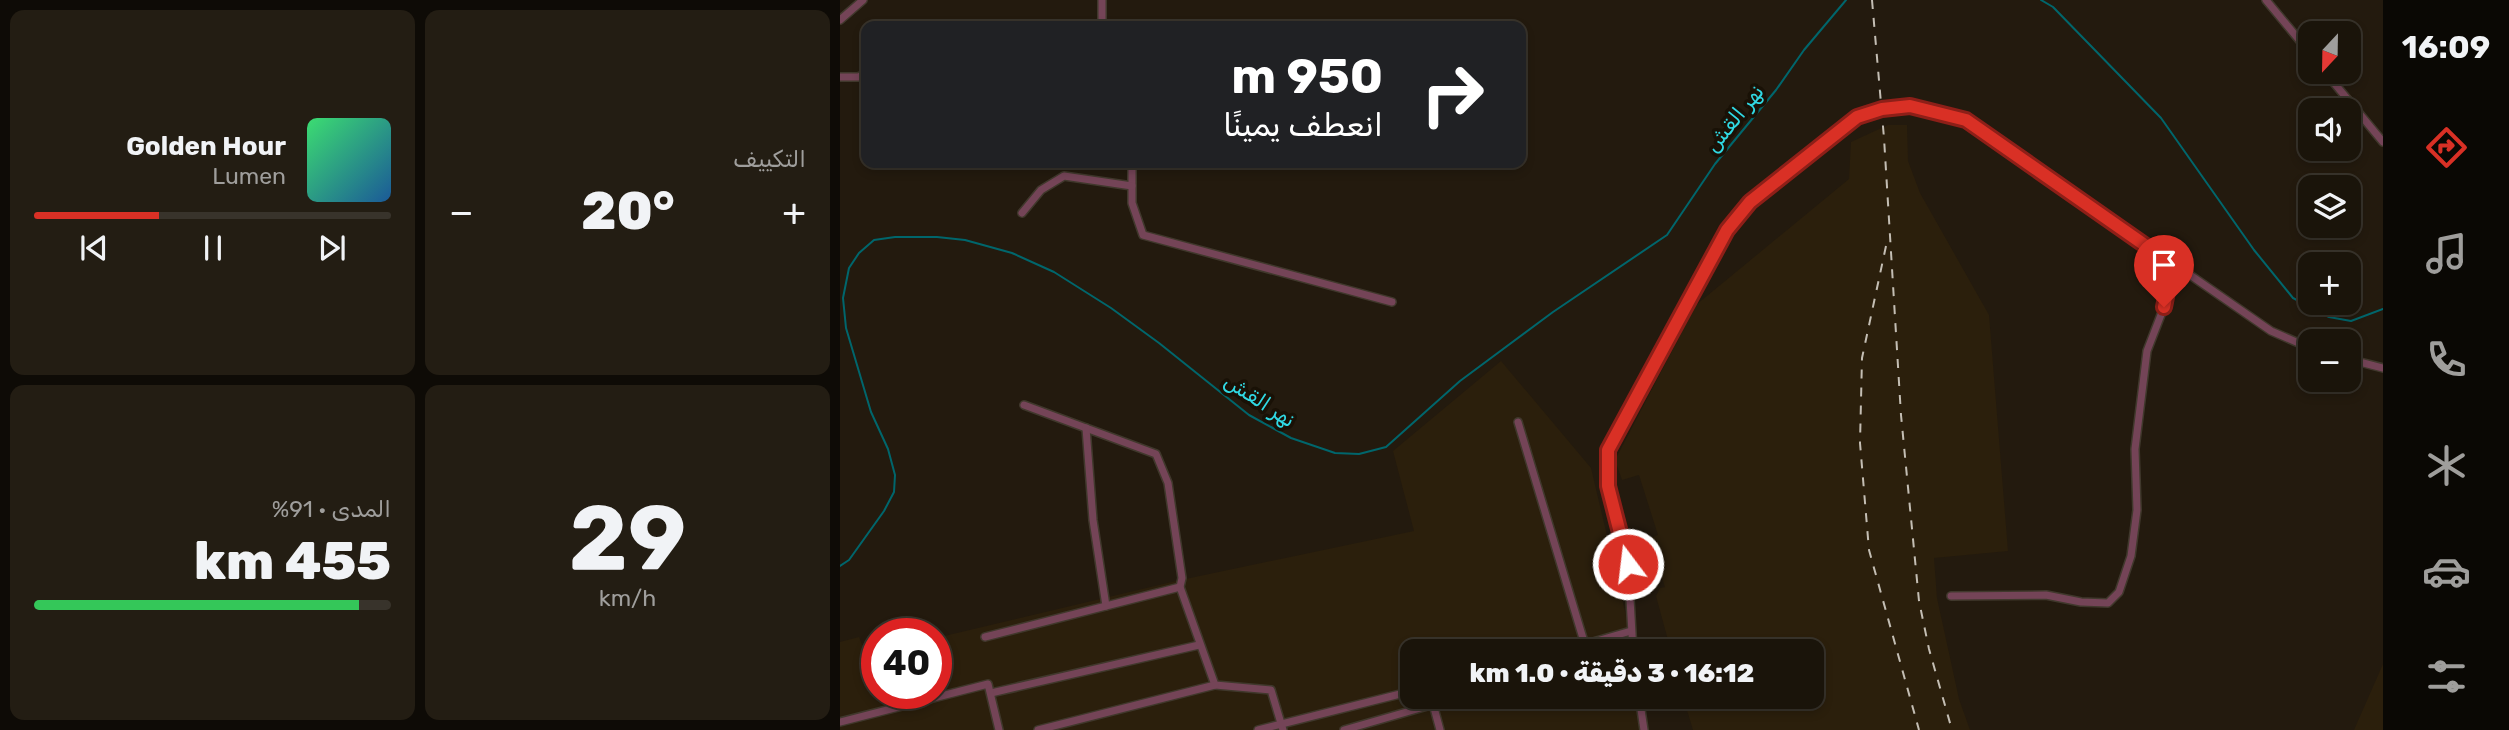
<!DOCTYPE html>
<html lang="ar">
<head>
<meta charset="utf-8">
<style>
  :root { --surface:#1a140a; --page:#231d13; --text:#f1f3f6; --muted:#9f9e9c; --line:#38332b; --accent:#d93025 }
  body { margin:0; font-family:Rubik,Vazirmatn,sans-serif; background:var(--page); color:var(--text); direction:rtl; height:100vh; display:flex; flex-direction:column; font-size:26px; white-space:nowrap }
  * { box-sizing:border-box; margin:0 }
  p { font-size:23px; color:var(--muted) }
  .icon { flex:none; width:38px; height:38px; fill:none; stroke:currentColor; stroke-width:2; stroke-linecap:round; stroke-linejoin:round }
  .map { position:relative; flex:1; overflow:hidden; direction:ltr }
  .panel { display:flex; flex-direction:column; gap:10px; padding:10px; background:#0e0b06; width:840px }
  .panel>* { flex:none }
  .guide { position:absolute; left:21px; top:21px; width:665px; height:147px; border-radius:14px; box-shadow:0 4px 10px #0003,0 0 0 2px var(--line); direction:rtl; background:#202124; color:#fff; overflow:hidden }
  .needle { width:46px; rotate:202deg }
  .tools { position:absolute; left:1458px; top:21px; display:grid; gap:14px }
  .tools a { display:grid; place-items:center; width:63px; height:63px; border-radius:14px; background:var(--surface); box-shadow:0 4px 10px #0003,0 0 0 2px var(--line); font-size:35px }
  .speed { position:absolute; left:21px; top:618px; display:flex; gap:14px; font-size:35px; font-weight:700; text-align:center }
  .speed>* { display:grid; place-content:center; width:91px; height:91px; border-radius:50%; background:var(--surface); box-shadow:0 4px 10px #0003,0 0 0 2px var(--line); line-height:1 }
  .speed .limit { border:10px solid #d22; background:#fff; color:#111 }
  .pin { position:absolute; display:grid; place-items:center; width:60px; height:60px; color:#fff; margin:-72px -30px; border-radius:50% 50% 50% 0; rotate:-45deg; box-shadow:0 0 7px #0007 }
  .pin .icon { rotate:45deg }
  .me { position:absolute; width:77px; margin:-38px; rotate:345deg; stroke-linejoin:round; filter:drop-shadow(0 0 5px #0008) }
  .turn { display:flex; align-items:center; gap:24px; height:147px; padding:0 28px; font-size:32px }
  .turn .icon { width:91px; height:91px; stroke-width:2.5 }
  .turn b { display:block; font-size:49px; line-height:60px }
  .big { font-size:52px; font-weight:800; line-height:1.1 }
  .panel .widget { flex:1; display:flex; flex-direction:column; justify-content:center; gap:10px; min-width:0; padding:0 24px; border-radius:14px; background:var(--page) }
  .panel .dial { align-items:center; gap:0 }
  .dial b { font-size:91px; line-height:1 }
  .song { display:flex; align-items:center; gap:21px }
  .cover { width:84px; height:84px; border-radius:10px; background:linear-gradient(135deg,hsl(140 70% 55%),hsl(210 70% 35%)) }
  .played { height:7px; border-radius:4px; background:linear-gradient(90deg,var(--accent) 35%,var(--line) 35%) }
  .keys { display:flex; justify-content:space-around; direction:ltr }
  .heat { display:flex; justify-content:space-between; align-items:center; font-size:38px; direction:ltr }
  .charge { height:10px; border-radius:5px; background:linear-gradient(90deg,#34c759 91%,var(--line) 0) }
  .panel .tiles { flex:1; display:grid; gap:10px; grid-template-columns:repeat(2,1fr) }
  .trip { position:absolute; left:560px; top:639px; width:424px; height:70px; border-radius:14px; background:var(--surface); box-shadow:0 4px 10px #0003,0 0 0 2px var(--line); font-weight:800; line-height:70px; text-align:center; direction:rtl }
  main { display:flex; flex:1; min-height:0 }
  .tabs { display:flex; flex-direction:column; width:126px; justify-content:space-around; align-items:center; background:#0a0804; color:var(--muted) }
  .tabs .icon { width:49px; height:49px }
  .tabs .active { color:var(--accent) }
  .tabs b { font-size:32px; color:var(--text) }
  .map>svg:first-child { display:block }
  .built { fill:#2b1f0c }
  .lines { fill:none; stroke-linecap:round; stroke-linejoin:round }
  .stream { stroke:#00666c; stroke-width:2 }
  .minor-casing { stroke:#40382c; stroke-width:10 }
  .minor { stroke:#744457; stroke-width:7 }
  .rail { stroke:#c4beb4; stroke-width:2; stroke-dasharray:9 9; stroke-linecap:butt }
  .route-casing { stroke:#8d1f18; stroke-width:18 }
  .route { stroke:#d93025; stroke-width:12 }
  .labels { text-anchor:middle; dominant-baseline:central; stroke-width:7; stroke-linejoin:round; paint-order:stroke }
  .water-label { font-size:21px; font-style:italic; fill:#30d9e4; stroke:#191106 }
</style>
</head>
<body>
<main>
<nav class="tabs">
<b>16:09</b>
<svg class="icon active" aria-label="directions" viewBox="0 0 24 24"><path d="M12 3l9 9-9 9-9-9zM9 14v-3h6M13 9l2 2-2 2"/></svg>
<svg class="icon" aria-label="music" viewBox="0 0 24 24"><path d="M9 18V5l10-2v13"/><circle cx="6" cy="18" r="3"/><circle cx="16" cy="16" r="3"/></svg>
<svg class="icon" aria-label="phone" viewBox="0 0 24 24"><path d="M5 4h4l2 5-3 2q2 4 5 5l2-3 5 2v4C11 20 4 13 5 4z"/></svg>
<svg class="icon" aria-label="climate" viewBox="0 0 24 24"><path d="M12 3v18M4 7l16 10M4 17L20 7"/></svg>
<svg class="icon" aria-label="car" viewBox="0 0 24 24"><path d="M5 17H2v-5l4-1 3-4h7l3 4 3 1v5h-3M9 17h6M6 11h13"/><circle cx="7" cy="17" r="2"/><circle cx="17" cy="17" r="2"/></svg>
<svg class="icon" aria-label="filters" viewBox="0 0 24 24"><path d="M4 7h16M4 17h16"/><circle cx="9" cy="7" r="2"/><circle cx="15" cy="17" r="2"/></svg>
</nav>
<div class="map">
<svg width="1543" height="730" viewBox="0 0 1543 730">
  <rect width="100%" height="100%" fill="#231a0e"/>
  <!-- built -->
  <g class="built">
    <polygon points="1048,125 1067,125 1068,161 1080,193 1149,315 1168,551 1094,558 1097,598 1119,699 1130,730 853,730 843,697 971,696 971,651 831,651 816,596 820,588 825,587 819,569 811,571 801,541 818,535 799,475 782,480 775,460 856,305 1009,179 1011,142"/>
    <polygon points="661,361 751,468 787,620 787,651 572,651 572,696 797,697 806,730 0,730 0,642 19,637 26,655 37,653 37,693 96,693 96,638 336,581 574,531 553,451"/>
    <polygon points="1543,664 1543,730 1514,730"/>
  </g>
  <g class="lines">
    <!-- stream -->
    <g class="stream">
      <polyline points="1201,0 1213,7 1321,118 1414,250 1453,298 1489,317 1511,321 1543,309"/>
      <polyline points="0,566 9,560 44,511 54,492 55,475 48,449 31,412 6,328 3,298 9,268 19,253 34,240 55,237 97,237 125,240 172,253 214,272 271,308 319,343 409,415 451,438 495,453 519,454 546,447 620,381 713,312 827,235 875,164 936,90 964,50 1006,0"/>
    </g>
    <!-- minor casing -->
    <g class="minor-casing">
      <g id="minor">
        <polyline points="262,0 262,26"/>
        <polyline points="1426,0 1470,53"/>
        <polyline points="0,20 23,0"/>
        <polyline points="1485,72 1543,142"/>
        <polyline points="0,77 18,77 26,74"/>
        <polyline points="292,163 292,203 303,235 552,302"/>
        <polyline points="182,213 201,190 224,176 292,186"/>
        <polyline points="1508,359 1543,368"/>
        <polyline points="184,405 316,454 328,483 342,578 340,587 375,685 431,690 443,730"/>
        <polyline points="678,422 745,645"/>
        <polyline points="246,428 253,520 266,606"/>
        <polyline points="1111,596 1206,595 1241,602 1268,603 1279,592 1291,556 1297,510 1295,449 1307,351 1324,307 1328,287 1329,262"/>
        <polyline points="145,637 340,587"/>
        <polyline points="722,651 791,631"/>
        <polyline points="793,651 788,564 768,486 768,450 887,230 910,202 1017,117 1042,109 1070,106 1126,120 1431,331 1470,348"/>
        <polyline points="151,693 359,645"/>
        <polyline points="799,696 804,730"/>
        <polyline points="593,704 600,730"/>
        <polyline points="0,722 148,684 159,730"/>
        <polyline points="198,730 375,685"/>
        <polyline points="418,730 572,691"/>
        <polyline points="504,730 622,696"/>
      </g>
    </g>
    <!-- minor -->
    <use href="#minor" class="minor"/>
    <!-- rail -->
    <g class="rail">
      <polyline points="1032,0 1044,138 1061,415 1079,601 1089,649 1112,730"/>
      <polyline points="1046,246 1022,358 1020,443 1029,550 1079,730"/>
    </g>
  </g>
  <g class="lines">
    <!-- route casing -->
    <g class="route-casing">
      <polyline id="route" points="788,564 768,486 768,450 887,230 910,202 1017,117 1042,109 1070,106 1126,120 1329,262 1328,287 1324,307"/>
    </g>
    <!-- route -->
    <use href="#route" class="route"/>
  </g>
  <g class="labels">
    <!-- water labels -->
    <g class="water-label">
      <text transform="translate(894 118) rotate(-51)">نهر القش</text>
      <text transform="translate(420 400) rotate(33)">نهر القش</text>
    </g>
  </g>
</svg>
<div class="tools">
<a><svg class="needle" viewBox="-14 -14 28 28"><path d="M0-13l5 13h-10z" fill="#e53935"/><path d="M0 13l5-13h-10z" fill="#9f9e9c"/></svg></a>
<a><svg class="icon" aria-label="sound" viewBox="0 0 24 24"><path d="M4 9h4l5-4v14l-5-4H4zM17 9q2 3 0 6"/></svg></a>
<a><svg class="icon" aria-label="layers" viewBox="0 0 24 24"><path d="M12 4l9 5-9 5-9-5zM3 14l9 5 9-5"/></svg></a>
<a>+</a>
<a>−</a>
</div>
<div class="speed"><div class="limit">40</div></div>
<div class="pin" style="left:1324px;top:307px;background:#d93025"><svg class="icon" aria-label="arrive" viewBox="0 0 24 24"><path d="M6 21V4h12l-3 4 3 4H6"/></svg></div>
<svg class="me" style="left:788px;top:564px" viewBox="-20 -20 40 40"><circle r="17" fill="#d93025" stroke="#fff" stroke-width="3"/><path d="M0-11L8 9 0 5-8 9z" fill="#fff"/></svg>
<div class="trip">16:12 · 3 دقيقة · 1.0 km</div>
<div class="guide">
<div class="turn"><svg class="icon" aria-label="right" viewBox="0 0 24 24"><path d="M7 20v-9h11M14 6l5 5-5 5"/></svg><div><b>950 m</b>انعطف يمينًا</div></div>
</div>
</div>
<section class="panel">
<div class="tiles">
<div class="widget"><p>التكييف</p>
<div class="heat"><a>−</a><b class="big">20°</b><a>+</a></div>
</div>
<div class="widget">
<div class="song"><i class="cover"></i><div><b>Golden Hour</b><p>Lumen</p></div></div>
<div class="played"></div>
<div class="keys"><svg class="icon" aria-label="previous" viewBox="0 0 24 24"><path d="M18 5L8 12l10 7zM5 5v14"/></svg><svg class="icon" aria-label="pause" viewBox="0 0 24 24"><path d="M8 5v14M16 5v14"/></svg><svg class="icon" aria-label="next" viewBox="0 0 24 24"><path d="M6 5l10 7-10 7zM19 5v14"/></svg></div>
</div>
<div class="widget dial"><b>29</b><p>km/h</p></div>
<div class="widget"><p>المدى · 91%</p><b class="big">455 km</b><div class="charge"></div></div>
</div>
</section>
</main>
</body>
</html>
